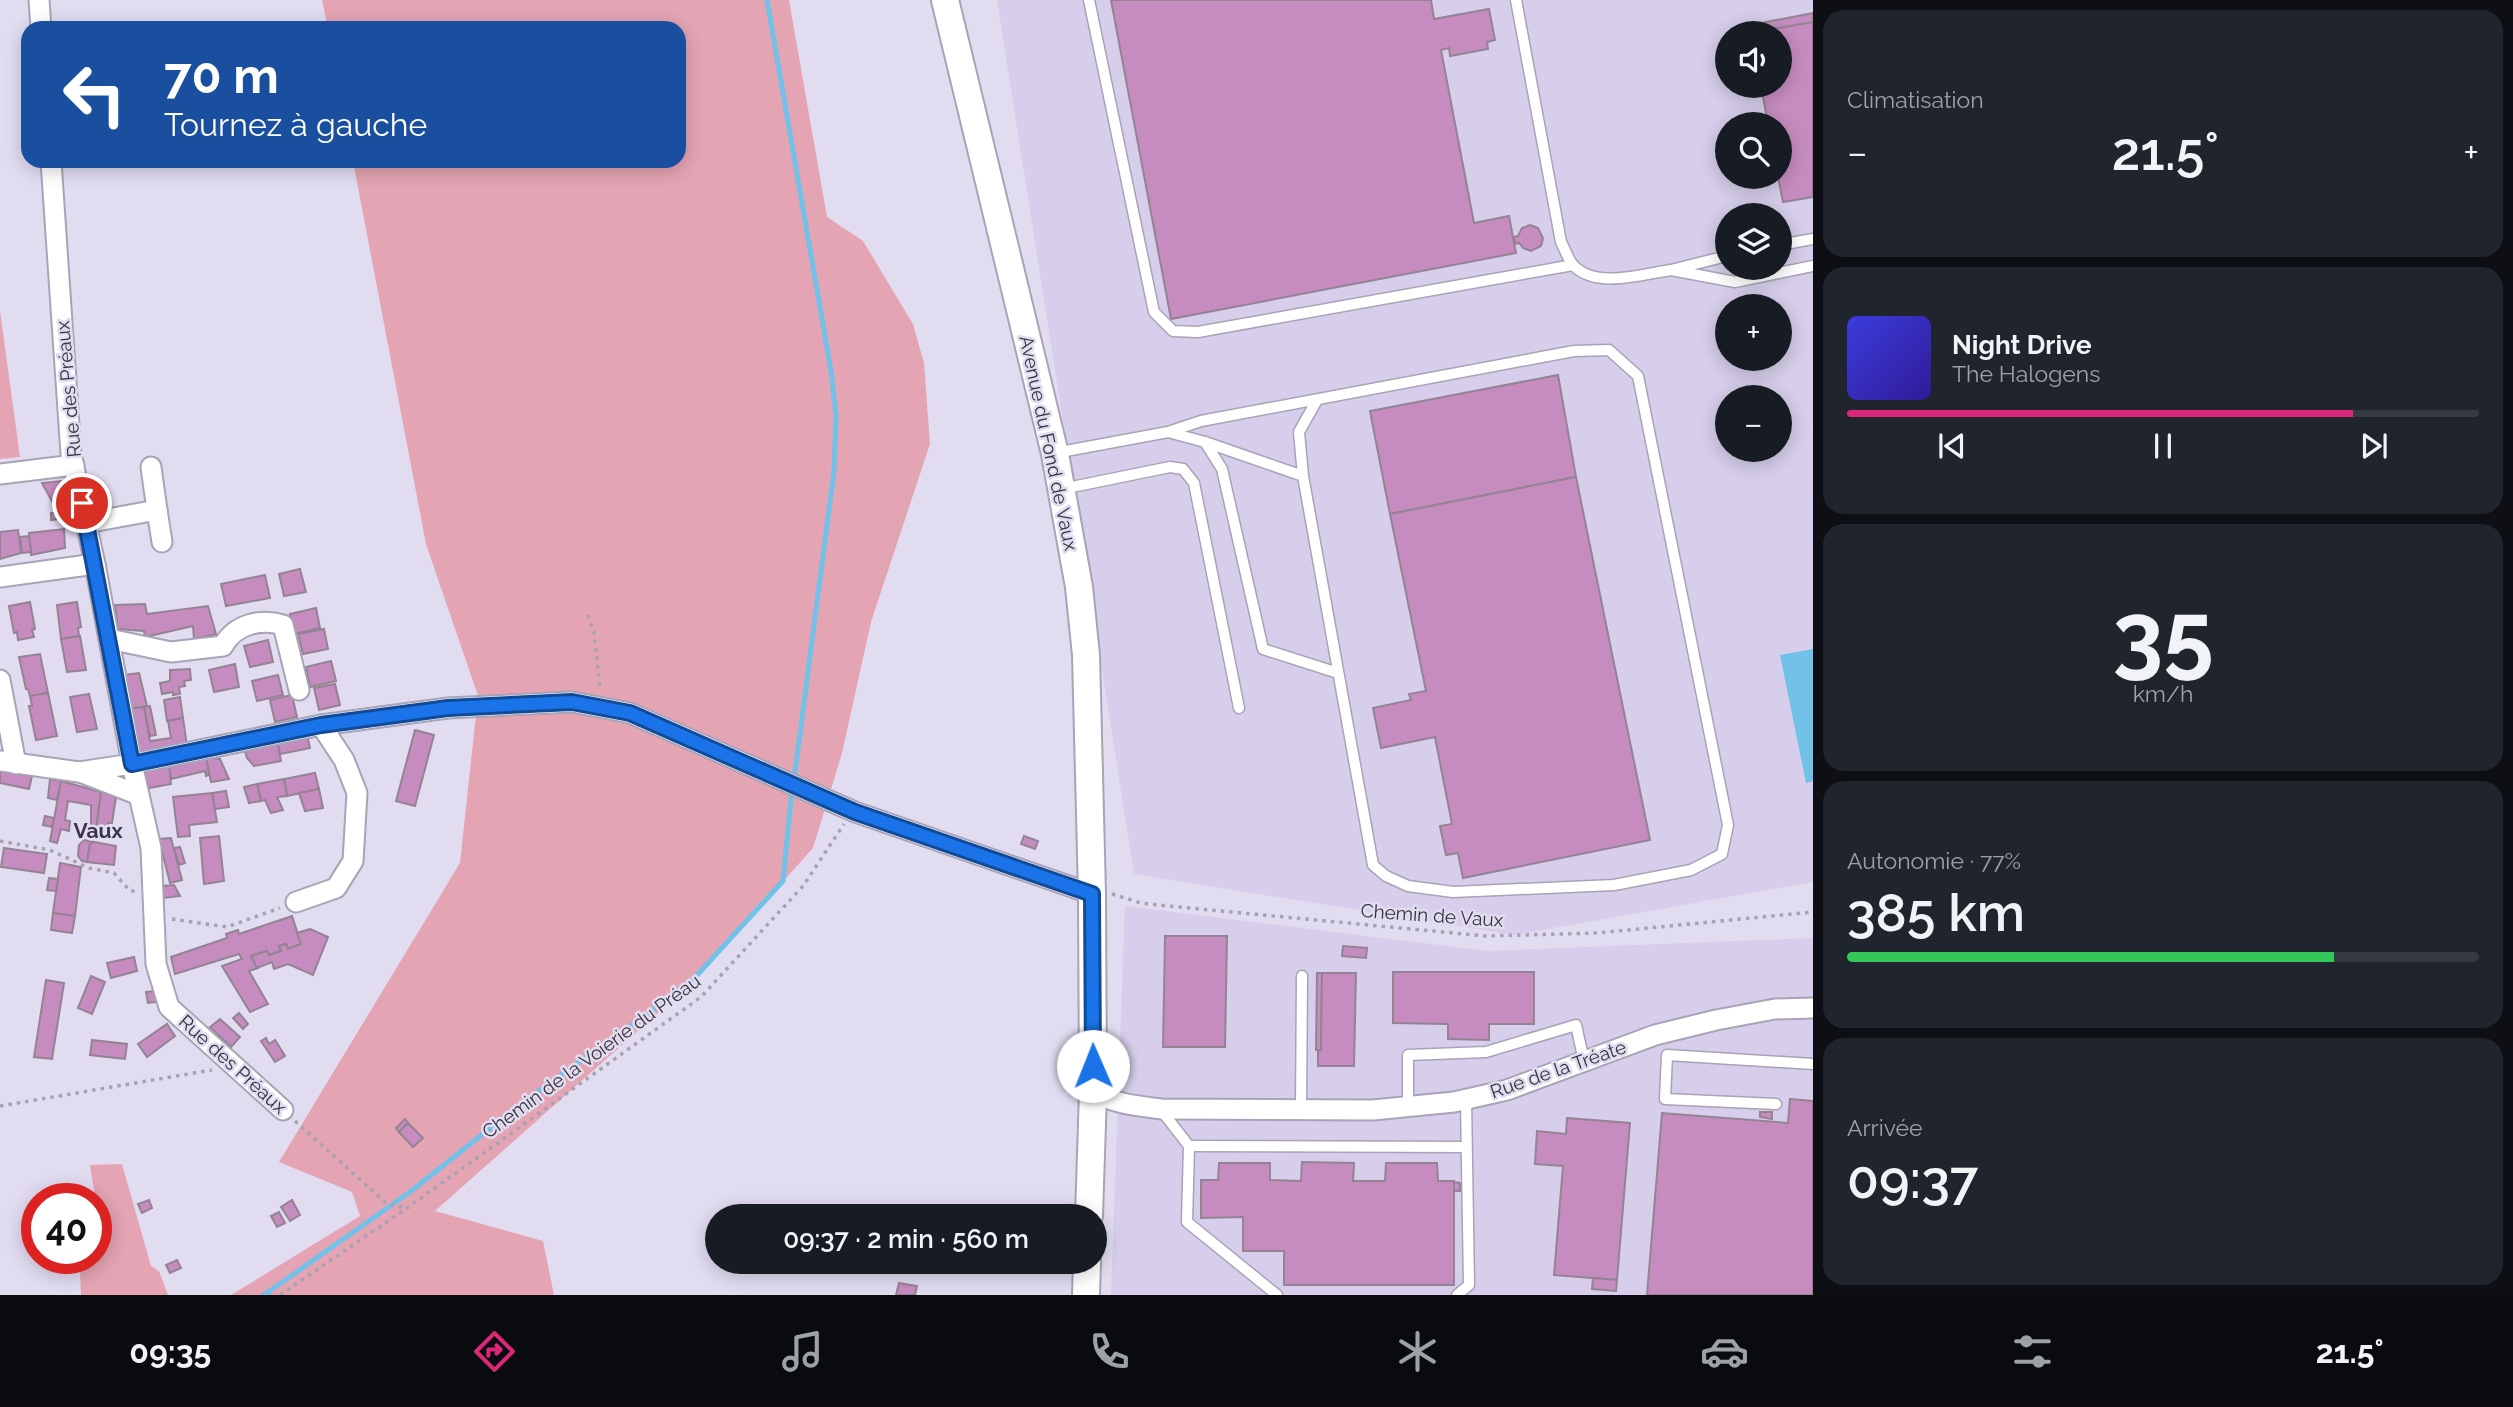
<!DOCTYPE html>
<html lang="fr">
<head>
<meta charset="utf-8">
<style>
  :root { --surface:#171b24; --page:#20242c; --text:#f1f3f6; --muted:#9ea1a6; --line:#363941; --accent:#db2777 }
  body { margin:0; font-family:Raleway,sans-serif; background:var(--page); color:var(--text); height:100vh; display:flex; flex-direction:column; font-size:26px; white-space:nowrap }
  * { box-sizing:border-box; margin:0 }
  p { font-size:23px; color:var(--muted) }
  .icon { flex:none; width:38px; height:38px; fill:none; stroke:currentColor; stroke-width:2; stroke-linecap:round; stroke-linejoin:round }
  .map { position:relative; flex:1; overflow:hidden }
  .sheet { display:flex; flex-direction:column; gap:10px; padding:10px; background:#0d0f14; width:700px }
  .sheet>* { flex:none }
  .banner { position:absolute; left:21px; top:21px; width:665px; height:147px; border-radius:21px; box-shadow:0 4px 18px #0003; background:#1a4fa0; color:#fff; overflow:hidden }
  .fabs { position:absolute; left:1715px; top:21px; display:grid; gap:14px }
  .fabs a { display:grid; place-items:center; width:77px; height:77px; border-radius:50%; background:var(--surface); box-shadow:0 4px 18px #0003; font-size:35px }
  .speed { position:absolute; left:21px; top:1183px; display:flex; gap:14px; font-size:35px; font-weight:700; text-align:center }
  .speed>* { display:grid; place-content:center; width:91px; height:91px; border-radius:50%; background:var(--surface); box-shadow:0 4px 18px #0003; line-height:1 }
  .speed .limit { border:10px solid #d22; background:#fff; color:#111 }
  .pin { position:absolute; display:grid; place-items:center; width:60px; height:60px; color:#fff; margin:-30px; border:4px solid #fff; border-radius:50%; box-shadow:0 2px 7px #0007 }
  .me { position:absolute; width:77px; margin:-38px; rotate:359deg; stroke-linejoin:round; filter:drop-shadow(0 0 5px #0008) }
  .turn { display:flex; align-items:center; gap:24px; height:147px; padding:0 28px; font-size:32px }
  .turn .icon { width:91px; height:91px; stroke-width:2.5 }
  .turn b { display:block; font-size:49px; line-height:60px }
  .big { font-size:52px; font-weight:600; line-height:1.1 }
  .sheet .widget { flex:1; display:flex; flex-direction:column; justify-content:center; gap:10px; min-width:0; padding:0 24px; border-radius:21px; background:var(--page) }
  .sheet .dial { align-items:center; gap:0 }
  .dial b { font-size:91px; line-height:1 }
  .song { display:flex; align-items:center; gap:21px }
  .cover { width:84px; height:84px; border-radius:10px; background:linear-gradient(135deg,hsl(240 70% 55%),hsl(250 70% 35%)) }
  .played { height:7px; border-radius:4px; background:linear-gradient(90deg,var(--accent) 80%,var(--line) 80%) }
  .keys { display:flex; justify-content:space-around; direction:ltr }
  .heat { display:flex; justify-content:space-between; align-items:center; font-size:38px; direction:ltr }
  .charge { height:10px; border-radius:5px; background:linear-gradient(90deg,#34c759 77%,var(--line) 0) }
  .trip { position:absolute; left:705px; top:1204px; width:402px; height:70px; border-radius:35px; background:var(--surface); box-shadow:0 4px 18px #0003; font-weight:600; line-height:70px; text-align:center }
  .tabs { display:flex; height:112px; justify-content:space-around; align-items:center; background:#090b0e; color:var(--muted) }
  .tabs .icon { width:49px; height:49px }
  .tabs .selected { color:var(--accent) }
  .tabs b { font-size:32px; color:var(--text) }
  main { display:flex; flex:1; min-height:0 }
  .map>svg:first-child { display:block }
  .built { fill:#d6ceea; fill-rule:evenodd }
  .green { fill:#e4a4b3 }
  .water { fill:#71c1e9 }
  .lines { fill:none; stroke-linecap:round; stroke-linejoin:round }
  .stream { stroke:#71c1e9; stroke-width:5 }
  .building { fill:#c68cbf; stroke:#948392; stroke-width:2 }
  .lane-casing { stroke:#a8a3b7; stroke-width:13 }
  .street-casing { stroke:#a8a3b7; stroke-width:23 }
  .secondary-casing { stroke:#a8a3b7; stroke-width:30 }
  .path { stroke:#a7a2b3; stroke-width:3.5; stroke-dasharray:3.5 5; stroke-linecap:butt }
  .lane { stroke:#fff; stroke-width:10 }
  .street { stroke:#fff; stroke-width:19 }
  .secondary { stroke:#fff; stroke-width:26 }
  .route-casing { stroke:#114b97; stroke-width:18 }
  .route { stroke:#1a73e8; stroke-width:12 }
  .labels { text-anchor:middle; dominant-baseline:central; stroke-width:5; stroke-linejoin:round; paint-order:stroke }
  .street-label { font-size:19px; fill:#35333b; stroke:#e2dcf1 }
  .neighbourhood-label { font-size:21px; font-weight:bold; fill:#3a3546; stroke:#e2dcf1 }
</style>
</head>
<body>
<main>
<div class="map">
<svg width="1813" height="1295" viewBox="0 0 1813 1295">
  <rect width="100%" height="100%" fill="#e2dcf1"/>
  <!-- built -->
  <g class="built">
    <path d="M 997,0 L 1813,0 L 1813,882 L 1514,935 L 1134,874 ZM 1727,33 L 1780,33 L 1780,86 L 1727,86 ZM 1727,124 L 1780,124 L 1780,177 L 1727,177 ZM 1727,215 L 1780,215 L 1780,268 L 1727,268 ZM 1727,306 L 1780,306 L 1780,359 L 1727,359 ZM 1727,397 L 1780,397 L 1780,450 L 1727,450 Z"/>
    <polygon points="1125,906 1488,951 1813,938 1813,1295 1111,1295"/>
  </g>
  <!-- green -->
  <g class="green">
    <polygon points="322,0 789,0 827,217 863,241 913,324 924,363 930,444 871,622 842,753 813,848 694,981 435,1211 543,1241 554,1295 231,1295 360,1216 352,1192 279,1162 460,863 478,696 426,544 353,161 679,161 679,28 328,28"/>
    <polygon points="0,311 20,457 0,459"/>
    <polygon points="122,1164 151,1266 159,1271 168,1295 81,1295 80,1270 104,1254 90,1165"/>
  </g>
  <!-- water -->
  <polygon class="water" points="1813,649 1813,781 1806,783 1780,655"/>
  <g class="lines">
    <!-- stream -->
    <g class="stream">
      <polyline points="767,0 831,371 836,415 834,471 794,780"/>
      <polyline points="264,1295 410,1192 519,1105 688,985 783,881 792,789"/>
    </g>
  </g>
  <!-- building -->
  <g class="building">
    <polygon points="1111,0 1431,0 1434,19 1489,9 1495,40 1487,42 1488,49 1450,56 1449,48 1441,50 1474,223 1509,216 1516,253 1171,319"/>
    <polygon points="1813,13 1813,22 1751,33 1750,25"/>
    <polygon points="1813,22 1813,197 1783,202 1778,177 1780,124 1768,124 1761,86 1780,86 1780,33 1751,33"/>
    <polygon points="1530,225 1538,228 1543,238 1541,246 1531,251 1523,248 1519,243 1515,244 1514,237 1518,236 1522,228"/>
    <polygon points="1558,375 1576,477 1390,514 1370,411"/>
    <polygon points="1576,477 1650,840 1463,878 1458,853 1446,855 1440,826 1452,824 1435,737 1381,748 1373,708 1411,700 1409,694 1426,691 1390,514"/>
    <polygon points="61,481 71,493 75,517 51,520 51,513 56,513 53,503 42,483"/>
    <polygon points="64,529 65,548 31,555 29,533"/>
    <polygon points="18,530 21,553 0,559 0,532"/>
    <polygon points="29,536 31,552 22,553 20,537"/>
    <polygon points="300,569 306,592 284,596 279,574"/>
    <polygon points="265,575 270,598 226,606 221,584"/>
    <polygon points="30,602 35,629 32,630 34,637 18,640 17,632 14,633 9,606"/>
    <polygon points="77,602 81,627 78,628 79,636 61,639 57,605"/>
    <polygon points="145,604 147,614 208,606 216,634 194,639 193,626 145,637 144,631 118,629 115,605"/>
    <polygon points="316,608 320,628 294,634 290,614"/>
    <polygon points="324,629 328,649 303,654 298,634"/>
    <polygon points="80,636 86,670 67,672 61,639"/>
    <polygon points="268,640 273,662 250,667 244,646"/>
    <polygon points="40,654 48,693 30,696 28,689 26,689 19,657"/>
    <polygon points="331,661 336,681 310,687 306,667"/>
    <polygon points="235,664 239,687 214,692 209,670"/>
    <polygon points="190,669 191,680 184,681 185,686 179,687 180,694 173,695 173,692 162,694 160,683 170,681 170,670"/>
    <polygon points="139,673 147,706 129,709 123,675"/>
    <polygon points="278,675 283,695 257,701 252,681"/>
    <polygon points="335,684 340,705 319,710 314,688"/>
    <polygon points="48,693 57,736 36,740 29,706 32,706 30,696"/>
    <polygon points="89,694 97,729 77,732 70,697"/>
    <polygon points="292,695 297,717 275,722 270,700"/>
    <polygon points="180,697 183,718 167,721 164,700"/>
    <polygon points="150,706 156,735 150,736 144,707"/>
    <polygon points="144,707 150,741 171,738 168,721 183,718 187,746 138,757 129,709"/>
    <polygon points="415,730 434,735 415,806 396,801"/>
    <polygon points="307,734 310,748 280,754 277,740"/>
    <polygon points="277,740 281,761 254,766 247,758 244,748"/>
    <polygon points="206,757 220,759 229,779 211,782"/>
    <polygon points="206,757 209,775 206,776 205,771 171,779 169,765"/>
    <polygon points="169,765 171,784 144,789 140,770"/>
    <polygon points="0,770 32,776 29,789 0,783"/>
    <polygon points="315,773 319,789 287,796 284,779"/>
    <polygon points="50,779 61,781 57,800 48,798"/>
    <polygon points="284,779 287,796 277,797 283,810 271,813 265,800 261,801 257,784"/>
    <polygon points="61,781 101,792 96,830 91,830 91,805 68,801 65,820 70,821 69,831 61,829 57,843 50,841"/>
    <polygon points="257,784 261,801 249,803 244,787"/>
    <polygon points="319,789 323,808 305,811 299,793"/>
    <polygon points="226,791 229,807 215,809 212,793"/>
    <polygon points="101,792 116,797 112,823 108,823 107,831 96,830"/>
    <polygon points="212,793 217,822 189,825 190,836 178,837 173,797"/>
    <polygon points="45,816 54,818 52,827 43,825"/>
    <polygon points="219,836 224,881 204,884 200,838"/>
    <polygon points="1024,836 1038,841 1035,849 1021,844"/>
    <polygon points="171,838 182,880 170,883 159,839"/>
    <polygon points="84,840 94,842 90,844 87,862 82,861 78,856 79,845"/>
    <polygon points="94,842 116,846 114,865 87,862 90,844"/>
    <polygon points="180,847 185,863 179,865 174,848"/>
    <polygon points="4,848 47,854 44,873 1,867"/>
    <polygon points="60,863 81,867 75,916 53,913"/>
    <polygon points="49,878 58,879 56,891 47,890"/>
    <polygon points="174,885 180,896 163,898 162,886"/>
    <polygon points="53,913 75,916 72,933 51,930"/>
    <polygon points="292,916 301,944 288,949 286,944 279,946 281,951 269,955 267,951 251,956 258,968 249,971 268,1004 250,1012 222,966 242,959 239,954 175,974 171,957 227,938 226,934 238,930 239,934"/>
    <polygon points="310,929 328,937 313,975 288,964 274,969 272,962 257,968 251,956 267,951 269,955 281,951 279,946 286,944 288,949 301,944 297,933"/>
    <polygon points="1165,936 1227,936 1225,1047 1163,1047"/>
    <polygon points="1343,946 1367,948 1366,958 1342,956"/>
    <polygon points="134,957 137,971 111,978 107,963"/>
    <polygon points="1393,972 1534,972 1534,1024 1489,1024 1489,1040 1448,1039 1448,1024 1393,1023"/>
    <polygon points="1317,973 1322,973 1321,1050 1316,1050"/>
    <polygon points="1322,973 1356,973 1354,1066 1318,1066 1318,1050 1321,1050"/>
    <polygon points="91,976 105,982 92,1014 78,1008"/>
    <polygon points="46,980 64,983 52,1059 34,1057"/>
    <polygon points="160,990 164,1001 148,1003 146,992"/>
    <polygon points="239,1013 248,1024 243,1029 233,1018"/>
    <polygon points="220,1019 240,1037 231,1047 210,1027"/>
    <polygon points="167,1024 175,1036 147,1057 138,1044"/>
    <polygon points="266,1038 269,1044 275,1040 285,1056 275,1062 261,1041"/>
    <polygon points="92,1040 127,1044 125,1059 90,1055"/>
    <polygon points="1790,1099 1813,1101 1813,1295 1647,1295 1662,1113 1788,1123"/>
    <polygon points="1760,1112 1772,1112 1772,1119 1760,1117"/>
    <polygon points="1567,1118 1630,1123 1617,1280 1554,1275 1563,1166 1535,1164 1537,1131 1566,1134"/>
    <polygon points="405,1119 408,1123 399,1132 396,1128"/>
    <polygon points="408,1123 423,1138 413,1147 399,1132"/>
    <polygon points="1302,1162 1354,1163 1353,1181 1385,1181 1386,1163 1437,1163 1438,1181 1454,1181 1454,1285 1284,1285 1284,1251 1243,1251 1243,1217 1201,1218 1201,1180 1218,1180 1219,1163 1270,1163 1270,1180 1301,1181"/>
    <polygon points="1454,1182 1460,1183 1460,1191 1454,1191"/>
    <polygon points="149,1200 152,1208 142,1213 138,1204"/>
    <polygon points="292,1200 300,1215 290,1221 281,1207"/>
    <polygon points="279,1212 285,1223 277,1227 271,1216"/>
    <polygon points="177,1260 181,1268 170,1273 166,1265"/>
    <polygon points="1593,1278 1617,1280 1616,1291 1592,1289"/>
    <polygon points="899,1283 917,1286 915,1295 896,1295"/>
  </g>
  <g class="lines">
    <!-- lane casing -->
    <g class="lane-casing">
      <g id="lane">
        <polyline points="1089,0 1154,312 1173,331 1198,332 1573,265"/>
        <path d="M 1516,0 L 1561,242 C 1565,249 1568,260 1574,266 C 1597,289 1642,274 1671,270"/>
        <polyline points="1780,245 1813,239"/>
        <polyline points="1727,256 1671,270 1735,282 1813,266"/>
        <polyline points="1168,432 1205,442 1222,469 1263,649 1338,673"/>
        <polyline points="1055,453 1168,432 1201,421 1574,351 1609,350 1638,376 1728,825 1722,854 1691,870 1614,885 1453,892 1408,886 1386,876 1373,865 1303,476 1205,442"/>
        <polyline points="1303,476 1299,432 1317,400"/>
        <polyline points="1062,489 1170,467 1183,469 1194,483 1239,708"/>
        <polyline points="1776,1104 1665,1099 1667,1055 1813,1064"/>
        <polyline points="1408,1107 1408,1055 1486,1052 1576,1025 1584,1061"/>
        <polyline points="1301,1109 1302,976"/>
        <polyline points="1161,1110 1189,1146 1187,1222 1277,1295"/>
        <polyline points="1189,1146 1466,1147"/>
        <polyline points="1457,1295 1469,1285 1466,1099"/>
      </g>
    </g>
    <!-- street casing -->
    <g class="street-casing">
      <g id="street">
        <polyline points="39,0 41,28"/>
        <polyline points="51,161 71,454 95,564 132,764 151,848 156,964 169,1007 283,1110"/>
        <polyline points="151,467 157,510"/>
        <polyline points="0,474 74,465"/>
        <polyline points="86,523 157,510 162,542"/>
        <polyline points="0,577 95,564"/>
        <path d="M 109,639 L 171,652 L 223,646 C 235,624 261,618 283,625 L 299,690"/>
        <polyline points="0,680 16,764"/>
        <polyline points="0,761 79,772 132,764 321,725 448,708 572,702 630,713 855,812 1092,894"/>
        <polyline points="80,772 139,795"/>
        <polyline points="296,902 336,888 353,861 357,793 344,760 321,725"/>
        <path d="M 1093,1092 C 1115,1104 1137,1106 1161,1109 L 1373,1110 L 1454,1102 L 1507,1090 L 1655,1035 L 1716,1020 L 1775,1009 L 1813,1008"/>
      </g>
    </g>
    <!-- secondary casing -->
    <g class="secondary-casing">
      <g id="secondary">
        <polyline points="945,0 1055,454 1079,587 1086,655 1092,894 1093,1092 1089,1216"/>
        <polyline points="1086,1295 1087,1262"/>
      </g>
    </g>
    <!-- path -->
    <g class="path">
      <polyline points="588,615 594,633 600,688"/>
      <polyline points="0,841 50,850 89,868 114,873 130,891 135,891"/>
      <polyline points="1112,894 1141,903 1168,906 1485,936 1597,933 1813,912"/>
      <polyline points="172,919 227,927 280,908"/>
      <polyline points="0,1106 212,1070"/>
      <polyline points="295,1121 387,1204 407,1208"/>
      <polyline points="280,1295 407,1208 701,997 803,886 844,824"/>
    </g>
    <!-- lane -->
    <use href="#lane" class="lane"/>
    <!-- street -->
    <use href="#street" class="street"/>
    <!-- secondary -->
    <use href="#secondary" class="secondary"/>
  </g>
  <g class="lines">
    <!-- route casing -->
    <g class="route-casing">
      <polyline id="route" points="82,503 132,764 321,725 448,708 572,702 630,713 855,812 1092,894 1093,1066"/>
    </g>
    <!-- route -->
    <use href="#route" class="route"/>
  </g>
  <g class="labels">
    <!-- street labels -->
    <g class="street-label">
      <text transform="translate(68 389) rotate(-95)">Rue des Préaux</text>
      <text transform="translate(1049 443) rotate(78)">Avenue du Fond de Vaux</text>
      <text transform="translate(1432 915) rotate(4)">Chemin de Vaux</text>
      <text transform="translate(591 1056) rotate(-36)">Chemin de la Voierie du Préau</text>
      <text transform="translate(233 1064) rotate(42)">Rue des Préaux</text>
      <text transform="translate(1558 1069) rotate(-19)">Rue de la Tréate</text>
    </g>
    <!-- neighbourhood labels -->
    <g class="neighbourhood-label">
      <text x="98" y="830">Vaux</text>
    </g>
  </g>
</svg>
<div class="fabs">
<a><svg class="icon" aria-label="sound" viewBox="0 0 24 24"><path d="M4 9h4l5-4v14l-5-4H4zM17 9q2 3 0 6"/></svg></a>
<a><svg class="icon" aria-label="search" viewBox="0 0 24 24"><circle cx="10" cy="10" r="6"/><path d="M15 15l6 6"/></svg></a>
<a><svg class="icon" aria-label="layers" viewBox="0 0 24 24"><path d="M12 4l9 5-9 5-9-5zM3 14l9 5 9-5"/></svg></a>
<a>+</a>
<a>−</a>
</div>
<div class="speed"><div class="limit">40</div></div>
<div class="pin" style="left:82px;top:503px;background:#d93025"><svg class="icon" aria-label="arrive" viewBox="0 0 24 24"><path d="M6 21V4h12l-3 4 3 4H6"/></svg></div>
<svg class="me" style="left:1093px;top:1066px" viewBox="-20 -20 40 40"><circle r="19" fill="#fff"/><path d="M0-13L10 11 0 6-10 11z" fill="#1a73e8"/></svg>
<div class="trip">09:37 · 2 min · 560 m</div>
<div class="banner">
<div class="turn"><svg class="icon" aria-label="left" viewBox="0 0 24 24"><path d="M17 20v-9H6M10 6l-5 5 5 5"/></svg><div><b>70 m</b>Tournez à gauche</div></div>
</div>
</div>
<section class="sheet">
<div class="widget"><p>Climatisation</p>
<div class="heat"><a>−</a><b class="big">21.5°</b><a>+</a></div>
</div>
<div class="widget">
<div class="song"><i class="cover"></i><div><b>Night Drive</b><p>The Halogens</p></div></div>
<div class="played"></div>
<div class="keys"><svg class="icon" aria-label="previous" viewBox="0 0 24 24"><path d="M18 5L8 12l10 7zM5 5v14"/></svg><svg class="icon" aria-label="pause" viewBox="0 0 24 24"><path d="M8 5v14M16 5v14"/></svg><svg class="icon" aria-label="next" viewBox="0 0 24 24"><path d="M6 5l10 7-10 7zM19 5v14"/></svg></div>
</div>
<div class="widget dial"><b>35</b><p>km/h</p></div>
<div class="widget"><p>Autonomie · 77%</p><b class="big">385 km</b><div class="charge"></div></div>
<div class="widget"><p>Arrivée</p><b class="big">09:37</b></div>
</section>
</main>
<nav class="tabs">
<b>09:35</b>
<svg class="icon selected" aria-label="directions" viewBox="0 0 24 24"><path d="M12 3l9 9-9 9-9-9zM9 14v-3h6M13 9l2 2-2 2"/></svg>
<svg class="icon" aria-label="music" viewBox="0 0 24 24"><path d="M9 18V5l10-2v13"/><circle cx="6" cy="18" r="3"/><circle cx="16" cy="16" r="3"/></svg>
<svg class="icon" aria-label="phone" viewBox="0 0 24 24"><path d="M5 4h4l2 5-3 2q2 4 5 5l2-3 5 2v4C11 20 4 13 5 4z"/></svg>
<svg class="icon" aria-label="climate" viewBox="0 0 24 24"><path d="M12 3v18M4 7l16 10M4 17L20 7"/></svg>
<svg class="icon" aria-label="car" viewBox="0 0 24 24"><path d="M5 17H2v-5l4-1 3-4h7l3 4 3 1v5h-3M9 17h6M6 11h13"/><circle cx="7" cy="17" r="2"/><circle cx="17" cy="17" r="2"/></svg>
<svg class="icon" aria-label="filters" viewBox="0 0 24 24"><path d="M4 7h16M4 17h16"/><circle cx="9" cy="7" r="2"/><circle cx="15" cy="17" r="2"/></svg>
<b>21.5°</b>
</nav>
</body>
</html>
